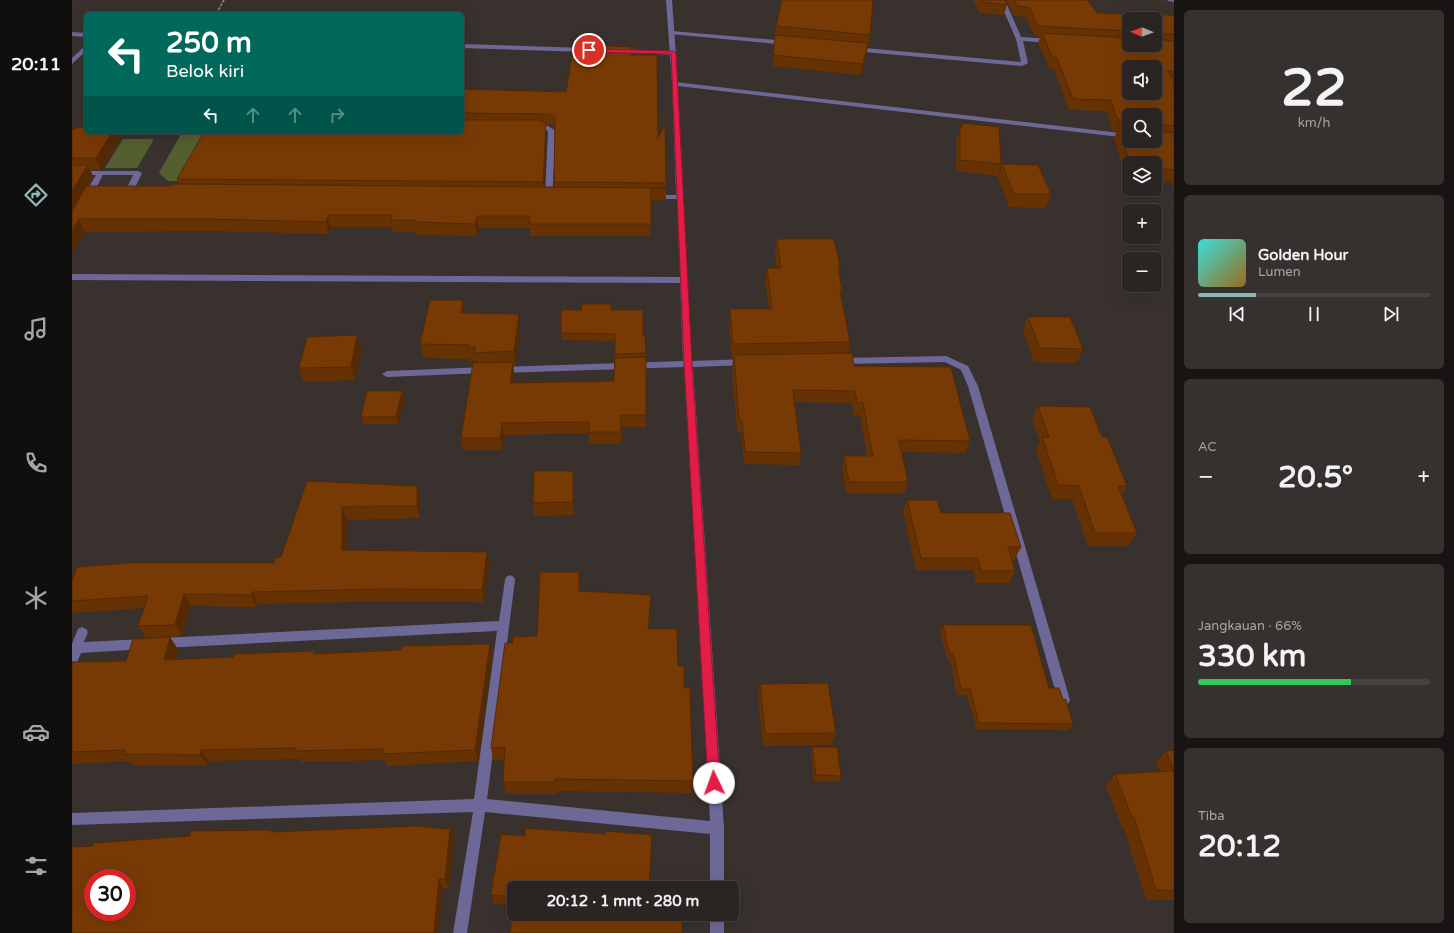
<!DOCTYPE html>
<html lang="id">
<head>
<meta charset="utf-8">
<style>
  :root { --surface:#2a2522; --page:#36312f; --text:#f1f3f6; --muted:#a5a5a5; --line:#464240; --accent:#8bbbb9 }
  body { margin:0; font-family:"Varela Round",sans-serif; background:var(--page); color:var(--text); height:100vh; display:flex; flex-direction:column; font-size:15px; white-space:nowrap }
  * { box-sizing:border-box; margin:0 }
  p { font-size:13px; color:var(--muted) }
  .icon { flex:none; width:22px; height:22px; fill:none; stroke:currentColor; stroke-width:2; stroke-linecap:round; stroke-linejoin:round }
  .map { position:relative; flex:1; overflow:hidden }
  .panel { display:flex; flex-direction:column; gap:10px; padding:10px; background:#171413; width:280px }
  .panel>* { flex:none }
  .top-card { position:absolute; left:12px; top:12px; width:380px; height:122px; border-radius:6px; box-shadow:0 4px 16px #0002,0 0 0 1px var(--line); background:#00695c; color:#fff; overflow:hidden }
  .needle { width:26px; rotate:271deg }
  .controls { position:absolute; left:1050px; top:12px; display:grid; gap:8px }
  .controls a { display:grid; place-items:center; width:40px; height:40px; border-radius:6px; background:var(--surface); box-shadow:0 4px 16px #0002,0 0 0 1px var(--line); font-size:20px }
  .speed { position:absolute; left:12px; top:869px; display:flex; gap:8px; font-size:20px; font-weight:700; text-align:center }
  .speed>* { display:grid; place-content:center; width:52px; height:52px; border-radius:50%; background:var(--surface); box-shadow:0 4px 16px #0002,0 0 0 1px var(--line); line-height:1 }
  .speed .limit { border:6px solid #d22; background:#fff; color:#111 }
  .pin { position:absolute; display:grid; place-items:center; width:34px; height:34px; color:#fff; margin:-17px; border:2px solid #fff; border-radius:50%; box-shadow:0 1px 4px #0007 }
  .me { position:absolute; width:44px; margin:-22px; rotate:357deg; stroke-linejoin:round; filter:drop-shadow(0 0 3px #0008) }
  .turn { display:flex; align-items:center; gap:14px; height:84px; padding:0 16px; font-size:18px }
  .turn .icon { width:52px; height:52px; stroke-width:2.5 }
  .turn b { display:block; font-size:28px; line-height:34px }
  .lanes { display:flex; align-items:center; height:38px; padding:0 16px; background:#0003; justify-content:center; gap:20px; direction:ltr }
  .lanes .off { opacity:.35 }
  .big { font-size:30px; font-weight:700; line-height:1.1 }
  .panel .tile { flex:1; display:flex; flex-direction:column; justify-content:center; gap:6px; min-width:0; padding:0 14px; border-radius:6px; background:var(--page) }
  .panel .dial { align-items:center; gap:0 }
  .dial b { font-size:52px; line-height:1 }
  .song { display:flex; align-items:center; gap:12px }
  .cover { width:48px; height:48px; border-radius:6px; background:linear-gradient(135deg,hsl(180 70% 55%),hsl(40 70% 35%)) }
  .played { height:4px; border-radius:2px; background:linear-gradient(90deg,var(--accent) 25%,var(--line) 25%) }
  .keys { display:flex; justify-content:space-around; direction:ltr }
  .heat { display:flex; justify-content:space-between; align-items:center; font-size:22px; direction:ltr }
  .charge { height:6px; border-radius:3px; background:linear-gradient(90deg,#34c759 66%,var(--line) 0) }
  .trip { position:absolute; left:435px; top:881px; width:232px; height:40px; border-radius:6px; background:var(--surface); box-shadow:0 4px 16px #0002,0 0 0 1px var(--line); font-weight:700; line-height:40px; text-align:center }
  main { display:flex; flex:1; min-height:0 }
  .dock { display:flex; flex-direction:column; width:72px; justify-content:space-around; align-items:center; background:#110f0e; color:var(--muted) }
  .dock .icon { width:28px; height:28px }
  .dock .on { color:var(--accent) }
  .dock b { font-size:18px; color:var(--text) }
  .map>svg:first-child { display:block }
  .green { fill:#545f2f }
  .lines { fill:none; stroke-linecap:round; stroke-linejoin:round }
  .path { stroke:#918b88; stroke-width:1.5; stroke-dasharray:3 1.5; stroke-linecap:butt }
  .lane { fill:#6e6898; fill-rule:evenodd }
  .street { fill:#6e6898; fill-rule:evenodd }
  .wall { fill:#673203; fill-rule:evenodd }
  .shaded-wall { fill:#542903 }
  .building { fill:#783a04; stroke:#542903; fill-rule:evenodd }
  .route { fill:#e11d48; stroke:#92132f }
</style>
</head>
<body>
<main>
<nav class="dock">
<b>20:11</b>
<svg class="icon on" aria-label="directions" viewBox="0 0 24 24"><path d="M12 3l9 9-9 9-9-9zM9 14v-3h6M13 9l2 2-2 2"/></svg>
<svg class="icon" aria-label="music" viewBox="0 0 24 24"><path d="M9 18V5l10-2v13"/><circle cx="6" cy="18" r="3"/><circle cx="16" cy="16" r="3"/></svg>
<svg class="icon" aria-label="phone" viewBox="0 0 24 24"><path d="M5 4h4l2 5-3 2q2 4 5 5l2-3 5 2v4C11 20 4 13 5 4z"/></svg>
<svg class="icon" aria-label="climate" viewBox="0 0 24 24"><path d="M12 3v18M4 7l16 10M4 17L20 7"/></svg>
<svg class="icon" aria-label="car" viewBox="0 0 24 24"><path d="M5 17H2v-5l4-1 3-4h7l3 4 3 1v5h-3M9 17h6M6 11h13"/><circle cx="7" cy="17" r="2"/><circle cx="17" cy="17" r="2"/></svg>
<svg class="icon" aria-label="filters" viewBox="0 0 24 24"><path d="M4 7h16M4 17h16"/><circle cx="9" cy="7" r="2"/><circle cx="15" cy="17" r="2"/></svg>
</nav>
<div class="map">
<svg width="1102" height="933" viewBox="0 0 1102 933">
  <rect width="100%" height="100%" fill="#38312d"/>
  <!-- green -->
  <g class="green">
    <polygon points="109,134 134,134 109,181 96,181 87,173"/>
    <polygon points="51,139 82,139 65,168 33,168"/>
  </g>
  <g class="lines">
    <!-- path -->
    <polyline class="path" points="144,14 152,0"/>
    <!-- lane -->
    <polygon class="lane" points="594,0 600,0 606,84 603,86 600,84"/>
    <!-- street -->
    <g class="street">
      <polygon points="927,0 933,0 949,37 980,39 983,41 980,43 951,41 956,63 950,66 781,51 778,49 781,47 949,62 944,39"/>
      <polygon points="1095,0 1102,0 1102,2 1096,1"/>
      <polygon points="600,31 716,41 719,43 716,45 598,34 597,33"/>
      <polygon points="0,32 14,33 14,37 0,36"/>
      <polygon points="390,44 513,48 516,50 513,52 390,48"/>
      <polygon points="14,45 14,51 0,64 0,58"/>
      <polygon points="545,49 601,51 604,53 601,55 543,52 542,51"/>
      <polygon points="603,82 1057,134 1057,138 606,86 620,361 675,359 680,362 675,365 621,367 652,828 652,888 638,888 638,834 413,812 395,933 381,933 401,812 0,825 0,813 402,799 425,631 90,648 86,647 84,643 86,639 90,638 427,621 433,580 434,577 438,575 442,577 443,580 415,799 638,821 612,367 429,373 424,370 429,367 611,361 608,283 0,280 0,274 608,277 605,199 580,199 576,197 580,195 604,195 600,84"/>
      <polygon points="458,125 476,126 484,131 480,198 477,198 473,196 476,132 474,130 458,129"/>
      <polygon points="0,171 66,171 70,173 61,192 57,194 53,192 61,175 31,175 19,197 15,199 11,197 24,175 0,175"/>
      <polygon points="874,356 896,366 906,386 998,700 996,704 992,705 988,704 986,700 896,386 889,370 873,362 769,364 764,361 769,358"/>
      <polygon points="413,367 418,370 413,373 315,377 310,374 315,371"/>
      <polygon points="10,627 14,629 16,632 12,642 72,639 76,640 78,644 76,648 72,649 9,653 4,665 0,666 0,644 6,629"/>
      <rect x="638" y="914" width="14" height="19"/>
    </g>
  </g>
  <!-- wall -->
  <g class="wall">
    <polygon points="901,0 933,0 935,5 932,15 908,13"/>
    <path d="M 934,0 L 1015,0 L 1025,13 L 1102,15 L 1102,188 L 1098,182 L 1083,180 L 1083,163 L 1057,163 L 1057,178 L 1054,178 L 1042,138 L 1045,131 L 1040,131 L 1035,111 L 997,110 L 982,69 L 978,69 L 966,43 L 968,37 L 963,36 L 954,17 L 942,16 ZM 1057,19 L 1083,19 L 1083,45 L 1057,45 ZM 1057,115 L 1083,141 L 1057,141 Z"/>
    <polygon points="704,26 798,35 796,47 789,75 700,66 703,35"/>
    <path d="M 559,55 L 586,138 L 594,183 L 594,200 L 579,201 L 578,236 L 458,236 L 458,228 L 407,228 L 405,236 L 345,235 L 345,232 L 321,232 L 320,227 L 259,227 L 257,234 L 138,231 L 13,232 L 0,253 L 0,129 L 14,132 L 45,132 L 48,139 L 29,170 L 18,170 L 21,176 L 16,186 L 99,186 L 107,184 L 105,179 L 390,132 L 390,89 L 494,92 ZM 474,124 L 479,125 L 483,127 L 482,187 L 472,187 L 474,133 Z"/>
    <polygon points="890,123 929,164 926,176 884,171 885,138"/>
    <polygon points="930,164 979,194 974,208 937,207 926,178"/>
    <polygon points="705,239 768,266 767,272 770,291 769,296 778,342 776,353 782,366 898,441 893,453 829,452 836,482 832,494 774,493 770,468 772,456 795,456 788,415 782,415 780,403 723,402 729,453 727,465 672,464 669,432 665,432 660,367 661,358 660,358 657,322 658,309 697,309 693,282 695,268 705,268 703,252"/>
    <polygon points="391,300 393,314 448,328 443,365 441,365 442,374 441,383 542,381 543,341 490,340 489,333 539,310 571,335 573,335 574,427 549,427 549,444 517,444 517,433 432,435 430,450 391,450 389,438 403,363 403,361 398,361 398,359 351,358 348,344"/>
    <polygon points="956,317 1011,349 1005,363 962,362 951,330"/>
    <polygon points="285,335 289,349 283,380 232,382 227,368"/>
    <polygon points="330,391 332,398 326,424 291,424 289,417"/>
    <polygon points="966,406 1030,437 1055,486 1050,495 1065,533 1056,546 1016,546 1000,499 980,499 964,450 968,442 960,419"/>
    <polygon points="235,481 345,486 348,498 348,518 275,520 275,550 415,552 417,564 412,602 320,601 186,604 185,607 119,606 110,636 74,638 66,626 72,608 2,613 0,610 0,581 202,563 209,557"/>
    <polygon points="502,484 502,515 462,516 461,503"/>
    <polygon points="835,500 949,547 943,559 939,559 943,571 937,583 904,583 901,570 844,570 831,512"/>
    <polygon points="508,586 508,591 579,595 577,629 606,666 612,688 621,781 620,793 485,791 485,794 434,794 431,782 433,760 421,760 419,748 441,643 465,636"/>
    <polygon points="871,625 977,688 991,699 1001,724 997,730 904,729 895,695 885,695 878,659 875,659 868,632"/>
    <polygon points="418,644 420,656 406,761 315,766 313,760 229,762 228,759 137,761 136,766 60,765 57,761 0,764 0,662 54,661 106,649 103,660 161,657 242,651 243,653 329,650"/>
    <polygon points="688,684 764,733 760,745 691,746 686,696"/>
    <polygon points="740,747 769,776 767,781 742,781 739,753"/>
    <polygon points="1102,750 1102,900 1074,900 1052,828 1050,828 1034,785 1043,774 1088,771 1084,762 1094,751"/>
    <polygon points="378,829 381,839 377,888 371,888 21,846 199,830 200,832"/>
    <polygon points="533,834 580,835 442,888 442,914 442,905 422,904 419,895 453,836"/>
  </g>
  <!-- shaded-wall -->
  <g class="shaded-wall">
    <polygon points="796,43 794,54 789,75 791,64"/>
    <polygon points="474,123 474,133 472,192 471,182"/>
    <polygon points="40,132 45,132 48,139 29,170 24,158"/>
    <polygon points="16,165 21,176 0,213 0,191"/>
    <polygon points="256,215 259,227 257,234 254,222"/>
    <polygon points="405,216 407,228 405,236 403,224"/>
    <polygon points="7,219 13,232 0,253 0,231"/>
    <polygon points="391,300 393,314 389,313"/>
    <polygon points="447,314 448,328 443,365 442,351"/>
    <polygon points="285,335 289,349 283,380 279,367"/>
    <polygon points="441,362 442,374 440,395 438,383"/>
    <polygon points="330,391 332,398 326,424 324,417"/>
    <polygon points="430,423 432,435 430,450 428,438"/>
    <polygon points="501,471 502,484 502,515 501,502"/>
    <polygon points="345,486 348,498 348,518 345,506"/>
    <polygon points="270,507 275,520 275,562 270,550"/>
    <polygon points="415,552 417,564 412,602 410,590"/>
    <polygon points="507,572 508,586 507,604"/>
    <polygon points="180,592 186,604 185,607 179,595"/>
    <polygon points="112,594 119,606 110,636 103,625"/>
    <polygon points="98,637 106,649 100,673 92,660"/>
    <polygon points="418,644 420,656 406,761 403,750"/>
    <polygon points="129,750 137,761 136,766 128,755"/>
    <polygon points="378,829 381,839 377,888 373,879"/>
    <polygon points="367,879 371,888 366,933 362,933"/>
  </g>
  <!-- building -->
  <g class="building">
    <polygon points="710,0 801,0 798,35 704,26"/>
    <polygon points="909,0 933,0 935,5 910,2"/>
    <polygon points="942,0 1015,0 1025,13 1102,15 1102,34 1083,34 1083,19 1057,19 1057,31 966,26 957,7 945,6"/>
    <path d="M 970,33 L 1057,38 L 1057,45 L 1083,45 L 1083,39 L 1102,41 L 1102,71 L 1095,71 L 1102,80 L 1102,82 L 1101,82 L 1102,84 L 1102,126 L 1088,124 L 1085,129 L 1087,131 L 1102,133 L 1102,170 L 1083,168 L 1083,163 L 1058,163 L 1047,127 L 1057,128 L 1057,141 L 1083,141 L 1083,115 L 1057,115 L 1057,121 L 1045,119 L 1039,100 L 1001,99 L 985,58 L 981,58 ZM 1057,67 L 1083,67 L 1083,93 L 1057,93 Z"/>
    <polygon points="703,35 796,43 791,64 701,55"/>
    <polygon points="502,44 559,47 559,55 585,55 586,138 593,124 594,183 482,182 483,118 479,115 467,114 390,113 390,89 494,92"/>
    <polygon points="390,120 467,120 474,123 471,182 105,179 132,132 390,132"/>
    <polygon points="890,123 927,127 929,164 888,160 888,127 890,127"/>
    <polygon points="6,127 14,127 14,132 40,132 24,158 0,158 0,129 4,129"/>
    <polygon points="930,164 966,165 979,194 942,194"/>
    <polygon points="0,165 16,165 0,191"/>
    <polygon points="100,184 594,188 579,189 579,224 457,224 458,216 405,216 403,224 343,222 343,220 319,220 320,215 256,215 254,222 134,219 7,219 0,231 0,211 14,186 99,186"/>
    <polygon points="705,239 762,239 768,266 766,266 770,291 768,291 778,342 661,344 658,309 700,309 695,268 709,268"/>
    <polygon points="358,300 391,300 389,313 447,314 442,351 402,353 403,347 396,347 397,345 348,344"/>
    <polygon points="510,304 539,304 539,310 571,310 571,335 573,335 574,353 543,354 543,334 489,333 489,310 509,310"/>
    <polygon points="956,317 998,317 1011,349 968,348"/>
    <polygon points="285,335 279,367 227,368 235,337"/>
    <polygon points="780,353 782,366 879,367 898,441 827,440 836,482 777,482 772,456 801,456 791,403 785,403 783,391 721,390 729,453 673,452 670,420 667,420 662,355"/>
    <polygon points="574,357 574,415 548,415 549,432 517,432 517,422 430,423 428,438 389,438 401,363 441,362 438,383 542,381 543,358"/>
    <polygon points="295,391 330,391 324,417 289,417"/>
    <polygon points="966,406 1018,407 1030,437 1035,437 1055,486 1046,486 1065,533 1023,533 1007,486 986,485 970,437 977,437"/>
    <polygon points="462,471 501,471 501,502 461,503"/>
    <polygon points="235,481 345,486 345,506 270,507 270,550 415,552 410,590 316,589 180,592 179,595 112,594 103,625 66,626 76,596 0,601 0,581 5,567 56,563 202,563 203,558 209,557"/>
    <polygon points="835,500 865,500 869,513 938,513 949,547 936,547 943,571 909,571 906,558 849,558"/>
    <polygon points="468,572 507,572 507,591 579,595 576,629 605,629 606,666 612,666 612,688 618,688 621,781 483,779 483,782 431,782 433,747 419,748 433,643 441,643 441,637 465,636"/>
    <polygon points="871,625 959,625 977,688 987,688 991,699 994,700 1001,724 907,723 898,689 889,689 881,653 877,653"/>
    <polygon points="98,637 92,660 161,657 162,654 242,651 242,654 329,650 330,646 418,644 403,750 311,754 311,749 223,751 224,748 129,750 128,755 51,754 53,750 0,752 0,662 54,661 61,639"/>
    <polygon points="756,683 764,733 693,734 688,684"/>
    <polygon points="740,747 765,747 769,776 744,775"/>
    <polygon points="1102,750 1102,770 1094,751"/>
    <polygon points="1102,771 1102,891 1084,890 1062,817 1060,817 1043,774"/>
    <path d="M 344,826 L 378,829 L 373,879 L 367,879 L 362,933 L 0,933 L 0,847 L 21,846 L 22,843 L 118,836 L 119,831 L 199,830 L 199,832 ZM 21,878 L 55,878 L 55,912 L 21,912 Z"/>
    <polygon points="453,828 533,834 533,831 580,835 577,888 442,888 442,897 419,895 429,834 453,836"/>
    <polygon points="442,902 442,914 576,914 576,915 610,919 610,933 438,933"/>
  </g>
  <!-- route -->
  <polygon class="route" points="515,49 601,51 604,53 620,363 648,783 646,787 642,789 638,787 636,783 612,363 599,54 517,52 515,51"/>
</svg>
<div class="controls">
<a><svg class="needle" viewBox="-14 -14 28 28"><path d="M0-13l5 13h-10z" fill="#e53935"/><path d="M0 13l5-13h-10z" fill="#a5a5a5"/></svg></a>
<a><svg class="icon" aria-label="sound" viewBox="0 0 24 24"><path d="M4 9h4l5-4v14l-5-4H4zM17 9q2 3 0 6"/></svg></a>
<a><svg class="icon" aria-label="search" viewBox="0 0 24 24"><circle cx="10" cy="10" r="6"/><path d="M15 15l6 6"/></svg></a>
<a><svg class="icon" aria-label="layers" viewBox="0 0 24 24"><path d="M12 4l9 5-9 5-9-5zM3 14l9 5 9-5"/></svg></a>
<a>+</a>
<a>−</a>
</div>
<div class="speed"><div class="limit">30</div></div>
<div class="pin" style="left:517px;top:50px;background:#d93025"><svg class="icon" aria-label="arrive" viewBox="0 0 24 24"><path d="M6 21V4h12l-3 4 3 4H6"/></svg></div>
<svg class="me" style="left:642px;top:783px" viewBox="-20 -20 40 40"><circle r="19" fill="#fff"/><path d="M0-13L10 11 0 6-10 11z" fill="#e11d48"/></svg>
<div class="trip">20:12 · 1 mnt · 280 m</div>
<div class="top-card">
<div class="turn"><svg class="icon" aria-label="left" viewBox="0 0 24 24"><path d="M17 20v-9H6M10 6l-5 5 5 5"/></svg><div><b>250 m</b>Belok kiri</div></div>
<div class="lanes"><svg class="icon" aria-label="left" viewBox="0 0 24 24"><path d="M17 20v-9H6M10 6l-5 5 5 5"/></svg><svg class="icon off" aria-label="ahead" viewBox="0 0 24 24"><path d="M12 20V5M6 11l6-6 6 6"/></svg><svg class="icon off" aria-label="ahead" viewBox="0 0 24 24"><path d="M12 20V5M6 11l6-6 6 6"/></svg><svg class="icon off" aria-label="right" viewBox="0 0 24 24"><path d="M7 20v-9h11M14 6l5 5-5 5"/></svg></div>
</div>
</div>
<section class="panel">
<div class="tile dial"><b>22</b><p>km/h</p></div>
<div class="tile">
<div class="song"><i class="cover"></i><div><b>Golden Hour</b><p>Lumen</p></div></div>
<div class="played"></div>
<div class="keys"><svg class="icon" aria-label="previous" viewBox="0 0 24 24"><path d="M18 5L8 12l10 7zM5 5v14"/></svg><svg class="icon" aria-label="pause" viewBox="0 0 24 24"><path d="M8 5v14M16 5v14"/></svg><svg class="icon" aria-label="next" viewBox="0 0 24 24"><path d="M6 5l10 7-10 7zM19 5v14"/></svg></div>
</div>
<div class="tile"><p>AC</p>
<div class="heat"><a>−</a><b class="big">20.5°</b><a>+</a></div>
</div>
<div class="tile"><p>Jangkauan · 66%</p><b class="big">330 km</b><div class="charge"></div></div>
<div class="tile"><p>Tiba</p><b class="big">20:12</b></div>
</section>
</main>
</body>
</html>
